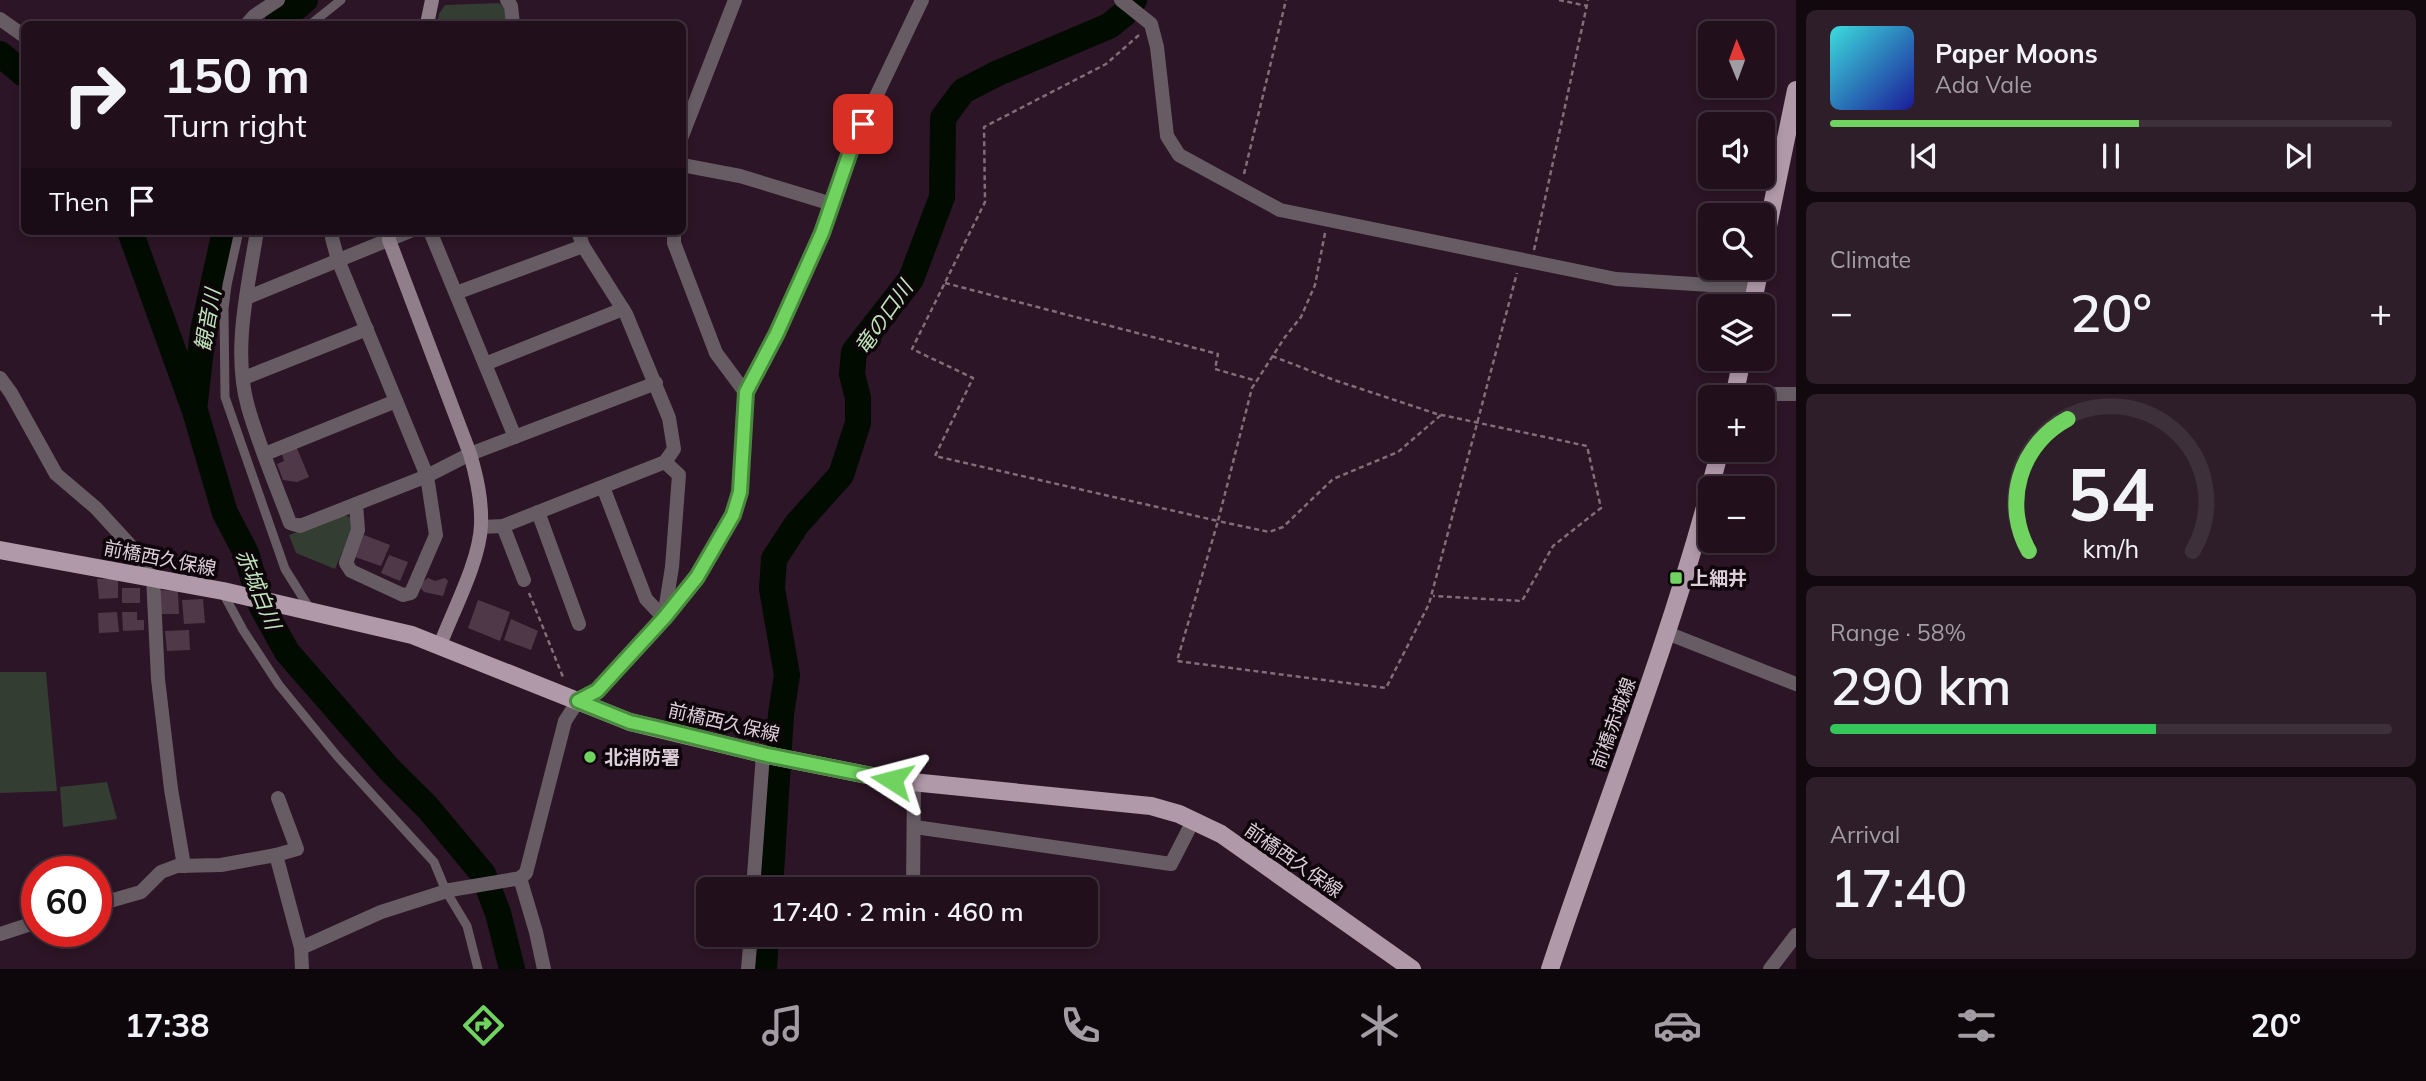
<!DOCTYPE html>
<html lang="en">
<head>
<meta charset="utf-8">
<style>
  :root { --surface:#21101c; --page:#2d1e29; --text:#f1f3f6; --muted:#a29da3; --line:#3e303b; --accent:#70d35f }
  body { margin:0; font-family:Mulish,"Noto Sans JP",sans-serif; background:var(--page); color:var(--text); height:100vh; display:flex; flex-direction:column; font-size:26px; white-space:nowrap }
  * { box-sizing:border-box; margin:0 }
  p { font-size:23px; color:var(--muted) }
  .icon { flex:none; width:38px; height:38px; fill:none; stroke:currentColor; stroke-width:2; stroke-linecap:round; stroke-linejoin:round }
  .map { position:relative; flex:1; overflow:hidden }
  .details { display:flex; flex-direction:column; gap:10px; padding:10px; background:#12090f; width:630px }
  .details>* { flex:none }
  .guide { position:absolute; left:21px; top:21px; width:665px; height:214px; border-radius:10px; box-shadow:0 4px 10px #0003,0 0 0 2px var(--line); background:#21101c; color:var(--text); overflow:hidden }
  .needle { width:46px; rotate:359deg }
  .controls { position:absolute; left:1698px; top:21px; display:grid; gap:14px }
  .controls a { display:grid; place-items:center; width:77px; height:77px; border-radius:10px; background:var(--surface); box-shadow:0 4px 10px #0003,0 0 0 2px var(--line); font-size:35px }
  .speed { position:absolute; left:21px; top:856px; display:flex; gap:14px; font-size:35px; font-weight:700; text-align:center }
  .speed>* { display:grid; place-content:center; width:91px; height:91px; border-radius:50%; background:var(--surface); box-shadow:0 4px 10px #0003,0 0 0 2px var(--line); line-height:1 }
  .speed .limit { border:10px solid #d22; background:#fff; color:#111 }
  .pin { position:absolute; display:grid; place-items:center; width:60px; height:60px; color:#fff; margin:-30px; border-radius:14px; box-shadow:0 4px 10px #0006 }
  .me { position:absolute; width:77px; margin:-38px; rotate:279deg; stroke-linejoin:round; filter:drop-shadow(0 0 5px #0008) }
  .turn { display:flex; align-items:center; gap:24px; height:147px; padding:0 28px; font-size:32px }
  .turn .icon { width:91px; height:91px; stroke-width:2.5 }
  .turn b { display:block; font-size:49px; line-height:60px }
  .then { display:flex; align-items:center; height:66px; padding:0 28px; background:#0003; gap:14px; font-size:26px }
  .big { font-size:52px; font-weight:600; line-height:1.1 }
  .details .widget { flex:1; display:flex; flex-direction:column; justify-content:center; gap:10px; min-width:0; padding:0 24px; border-radius:10px; background:var(--page) }
  .details .dial { align-items:center; gap:0 }
  .dial svg { height:182px; overflow:visible; fill:none; stroke:var(--line); stroke-width:7; stroke-linecap:round; text-anchor:middle }
  .dial text { fill:var(--text); stroke:none }
  .song { display:flex; align-items:center; gap:21px }
  .cover { width:84px; height:84px; border-radius:10px; background:linear-gradient(135deg,hsl(180 70% 55%),hsl(240 70% 35%)) }
  .played { height:7px; border-radius:4px; background:linear-gradient(90deg,var(--accent) 55%,var(--line) 55%) }
  .keys { display:flex; justify-content:space-around; direction:ltr }
  .heat { display:flex; justify-content:space-between; align-items:center; font-size:38px; direction:ltr }
  .charge { height:10px; border-radius:5px; background:linear-gradient(90deg,#34c759 58%,var(--line) 0) }
  .trip { position:absolute; left:696px; top:877px; width:402px; height:70px; border-radius:10px; background:var(--surface); box-shadow:0 4px 10px #0003,0 0 0 2px var(--line); font-weight:600; line-height:70px; text-align:center }
  .dock { display:flex; height:112px; justify-content:space-around; align-items:center; background:#0d060b; color:var(--muted) }
  .dock .icon { width:49px; height:49px }
  .dock .selected { color:var(--accent) }
  .dock b { font-size:32px; color:var(--text) }
  main { display:flex; flex:1; min-height:0 }
  .map>svg:first-child { display:block }
  .green { fill:#333d32 }
  .lines { fill:none; stroke-linecap:round; stroke-linejoin:round }
  .river { stroke:#010b00; stroke-width:26 }
  .building { fill:#4f3948 }
  .path { stroke:#816d7b; stroke-width:2.5; stroke-dasharray:5 3.5; stroke-linecap:butt }
  .lane { stroke:#675c63; stroke-width:9 }
  .street { stroke:#675c63; stroke-width:14 }
  .secondary { stroke:#907f8a; stroke-width:14 }
  .primary { stroke:#b099a9; stroke-width:18 }
  .route-casing { stroke:#49893e; stroke-width:18 }
  .route { stroke:#70d35f; stroke-width:12 }
  .poi-dot { fill:#70d35f; stroke:#0e050b; stroke-width:2.5 }
  .labels { text-anchor:middle; dominant-baseline:central; stroke-width:7; stroke-linejoin:round; paint-order:stroke }
  .street-label { font-size:19px; fill:#ddcdd8; stroke:#0e050b }
  .poi-label { font-size:19px; font-weight:bold; fill:#ddcdd8; stroke:#0e050b; text-anchor:start }
  .water-label { font-size:21px; font-style:italic; fill:#bfe4b9; stroke:#0e050b }
</style>
</head>
<body>
<main>
<div class="map">
<svg width="1796" height="969" viewBox="0 0 1796 969">
  <rect width="100%" height="100%" fill="#2c1526"/>
  <!-- green -->
  <g class="green">
    <polygon points="499,3 506,9 507,24 437,24 439,14 445,5"/>
    <polygon points="344,515 352,518 352,529 335,569 296,553 289,535"/>
    <polygon points="0,672 46,672 57,791 0,793"/>
    <polygon points="107,782 117,819 63,827 60,787"/>
  </g>
  <g class="lines">
    <!-- river -->
    <g class="river">
      <polyline points="277,24 305,0"/>
      <polyline points="0,54 24,74"/>
      <polyline points="130,231 195,411 225,513 246,553 261,605 287,652 388,768 428,808 483,874 498,913 512,969"/>
      <polyline points="195,402 203,331 225,231"/>
      <polyline points="770,889 781,714 787,675 772,589 774,559 797,524 841,475 858,423 858,398 852,374 854,352 911,279 942,197 943,118 963,91 998,73 1109,26 1124,14 1134,0"/>
      <polyline points="764,969 766,934"/>
    </g>
  </g>
  <!-- building -->
  <g class="building">
    <polygon points="296,446 309,477 297,482 283,480 277,464 284,461 281,451"/>
    <polygon points="364,535 390,545 381,566 355,557"/>
    <polygon points="389,555 408,562 400,581 381,573"/>
    <polygon points="428,578 435,581 445,578 448,581 443,596 424,592 418,585"/>
    <polygon points="97,579 118,579 118,598 99,599"/>
    <rect x="122" y="588" width="18" height="15"/>
    <polygon points="159,590 178,591 179,614 160,614"/>
    <polygon points="203,599 205,623 184,624 182,600"/>
    <polygon points="478,600 510,612 500,641 468,628"/>
    <polygon points="117,612 119,632 99,633 98,613"/>
    <polygon points="122,612 137,612 137,620 144,620 144,630 123,631"/>
    <polygon points="511,619 538,631 531,650 504,640"/>
    <polygon points="189,630 190,650 167,651 165,631"/>
  </g>
  <g class="lines">
    <!-- path -->
    <g class="path">
      <polyline points="1559,0 1587,6"/>
      <polyline points="1139,35 1106,64 984,127 985,202 912,349 973,378 935,456 1218,521 1177,661 1386,688 1429,604 1517,273"/>
      <polyline points="1244,174 1286,0"/>
      <polyline points="1325,233 1315,285 1301,317 1285,337 1252,388 1218,521 1269,532 1283,527 1333,479 1398,452 1441,415"/>
      <polyline points="1534,250 1588,0"/>
      <polyline points="945,283 1218,354 1215,369 1257,381"/>
      <polyline points="1272,356 1334,380 1437,414 1587,446 1601,508 1553,546 1522,601 1433,596"/>
      <polyline points="529,593 563,677"/>
    </g>
    <!-- lane -->
    <g class="lane">
      <polyline points="311,24 341,0"/>
      <polyline points="239,231 227,285 224,309 225,397 285,569 310,609"/>
      <polyline points="223,593 243,630 279,685 337,756 434,862 446,891 467,926 478,969"/>
    </g>
    <!-- street -->
    <g class="street">
      <polyline points="507,0 511,6 513,24"/>
      <polyline points="1121,0 1151,24 1157,47 1167,136 1179,155 1280,210 1616,279 1756,288"/>
      <polyline points="0,19 24,36"/>
      <polyline points="247,24 254,16 278,0"/>
      <polyline points="682,136 735,0"/>
      <polyline points="682,165 740,176 832,204"/>
      <path d="M 257,231 C 248,287 232,351 248,407 C 259,446 276,485 290,523 L 300,526 L 427,476 L 470,454 L 656,383"/>
      <polyline points="334,231 332,238 338,260 427,476 436,535 411,593 403,595 351,571 346,563 358,530 356,504"/>
      <polyline points="430,231 515,437"/>
      <polyline points="674,231 674,243 716,353 745,392"/>
      <polyline points="456,293 583,246"/>
      <polyline points="246,298 410,231"/>
      <polyline points="485,364 623,309"/>
      <polyline points="0,378 11,393 56,474 96,508 139,555 153,577 158,679 171,789 184,866"/>
      <polyline points="244,378 367,329"/>
      <polyline points="1735,394 1796,394"/>
      <polyline points="265,454 396,401"/>
      <polyline points="603,487 646,599 664,618"/>
      <polyline points="538,512 579,624"/>
      <polyline points="503,526 524,580"/>
      <polyline points="481,527 503,526 665,462 674,449 669,418 626,314 583,246 578,231"/>
      <polyline points="664,617 672,567 679,475 665,462"/>
      <polyline points="1667,633 1796,684"/>
      <polyline points="915,827 1171,864 1193,821"/>
      <polyline points="276,855 297,849 278,798"/>
      <polyline points="520,878 536,932 544,969"/>
      <polyline points="913,888 914,782"/>
      <polyline points="753,889 763,754"/>
      <polyline points="96,905 141,892 161,872 177,866 221,865 276,855 301,948 302,969"/>
      <polyline points="0,934 37,922"/>
      <polyline points="301,948 381,912 450,890 515,879 520,878 526,873 565,721 578,701 597,691 664,618 697,577 733,515 740,492 745,392 777,333 822,233 851,149 922,0"/>
      <polyline points="748,969 751,934"/>
      <polyline points="1770,969 1796,935"/>
    </g>
    <!-- secondary -->
    <g class="secondary">
      <polyline points="427,24 432,0"/>
      <path d="M 389,231 L 389,240 L 470,454 C 477,478 482,500 481,525 C 480,560 453,611 440,645"/>
    </g>
    <!-- primary -->
    <g class="primary">
      <polyline points="1762,255 1796,90"/>
      <polyline points="1752,306 1760,268"/>
      <polyline points="1734,397 1742,359"/>
      <polyline points="1710,488 1720,450"/>
      <polyline points="0,550 223,591 412,635 630,722 767,755 892,780 1151,806 1179,814 1221,834 1412,969"/>
      <path d="M 1550,969 C 1603,809 1666,652 1710,489"/>
    </g>
  </g>
  <g class="lines">
    <!-- route casing -->
    <g class="route-casing">
      <polyline id="route" points="863,124 851,149 822,233 777,333 746,392 740,492 733,515 697,577 664,618 597,691 578,701 630,722 657,728 767,755 892,780"/>
    </g>
    <!-- route -->
    <use href="#route" class="route"/>
  </g>
  <!-- markers -->
  <g class="poi-dot">
    <rect x="1669" y="571" width="14" height="14" rx="3.5"/>
    <circle cx="590" cy="757" r="7"/>
  </g>
  <g class="labels">
    <!-- street labels -->
    <g class="street-label">
      <text transform="translate(160 558) rotate(11)">前橋西久保線</text>
      <text transform="translate(724 722) rotate(13)">前橋西久保線</text>
      <text transform="translate(1613 723) rotate(-70)">前橋赤城線</text>
      <text transform="translate(1294 860) rotate(35)">前橋西久保線</text>
    </g>
    <!-- poi labels -->
    <g class="poi-label">
      <text x="1690" y="578">上細井</text>
      <text x="604" y="757">北消防署</text>
    </g>
    <!-- water labels -->
    <g class="water-label">
      <text transform="translate(883 317) rotate(-55)">竜の口川</text>
      <text transform="translate(207 320) rotate(-80)">観音川</text>
      <text transform="translate(259 589) rotate(68)">赤城白川</text>
    </g>
  </g>
</svg>
<div class="controls">
<a><svg class="needle" viewBox="-14 -14 28 28"><path d="M0-13l5 13h-10z" fill="#e53935"/><path d="M0 13l5-13h-10z" fill="#a29da3"/></svg></a>
<a><svg class="icon" aria-label="sound" viewBox="0 0 24 24"><path d="M4 9h4l5-4v14l-5-4H4zM17 9q2 3 0 6"/></svg></a>
<a><svg class="icon" aria-label="search" viewBox="0 0 24 24"><circle cx="10" cy="10" r="6"/><path d="M15 15l6 6"/></svg></a>
<a><svg class="icon" aria-label="layers" viewBox="0 0 24 24"><path d="M12 4l9 5-9 5-9-5zM3 14l9 5 9-5"/></svg></a>
<a>+</a>
<a>−</a>
</div>
<div class="speed"><div class="limit">60</div></div>
<div class="pin" style="left:863px;top:124px;background:#d93025"><svg class="icon" aria-label="arrive" viewBox="0 0 24 24"><path d="M6 21V4h12l-3 4 3 4H6"/></svg></div>
<svg class="me" style="left:892px;top:780px" viewBox="-20 -20 40 40"><path d="M0-17L14 15 0 8-14 15z" fill="#70d35f" stroke="#fff" stroke-width="4"/></svg>
<div class="trip">17:40 · 2 min · 460 m</div>
<div class="guide">
<div class="turn"><svg class="icon" aria-label="right" viewBox="0 0 24 24"><path d="M7 20v-9h11M14 6l5 5-5 5"/></svg><div><b>150 m</b>Turn right</div></div>
<div class="then">Then<svg class="icon" aria-label="arrive" viewBox="0 0 24 24"><path d="M6 21V4h12l-3 4 3 4H6"/></svg></div>
</div>
</div>
<section class="details">
<div class="widget">
<div class="song"><i class="cover"></i><div><b>Paper Moons</b><p>Ada Vale</p></div></div>
<div class="played"></div>
<div class="keys"><svg class="icon" aria-label="previous" viewBox="0 0 24 24"><path d="M18 5L8 12l10 7zM5 5v14"/></svg><svg class="icon" aria-label="pause" viewBox="0 0 24 24"><path d="M8 5v14M16 5v14"/></svg><svg class="icon" aria-label="next" viewBox="0 0 24 24"><path d="M6 5l10 7-10 7zM19 5v14"/></svg></div>
</div>
<div class="widget"><p>Climate</p>
<div class="heat"><a>−</a><b class="big">20°</b><a>+</a></div>
</div>
<div class="widget dial"><svg viewBox="0 0 100 80">
<path d="M14 69A42 42 0 1 1 86 69"/>
<path d="M14 69A42 42 0 0 1 31 11" stroke="#70d35f"/>
<text x="50" y="56" font-size="32" font-weight="700">54</text>
<text x="50" y="72" font-size="11">km/h</text>
</svg></div>
<div class="widget"><p>Range · 58%</p><b class="big">290 km</b><div class="charge"></div></div>
<div class="widget"><p>Arrival</p><b class="big">17:40</b></div>
</section>
</main>
<nav class="dock">
<b>17:38</b>
<svg class="icon selected" aria-label="directions" viewBox="0 0 24 24"><path d="M12 3l9 9-9 9-9-9zM9 14v-3h6M13 9l2 2-2 2"/></svg>
<svg class="icon" aria-label="music" viewBox="0 0 24 24"><path d="M9 18V5l10-2v13"/><circle cx="6" cy="18" r="3"/><circle cx="16" cy="16" r="3"/></svg>
<svg class="icon" aria-label="phone" viewBox="0 0 24 24"><path d="M5 4h4l2 5-3 2q2 4 5 5l2-3 5 2v4C11 20 4 13 5 4z"/></svg>
<svg class="icon" aria-label="climate" viewBox="0 0 24 24"><path d="M12 3v18M4 7l16 10M4 17L20 7"/></svg>
<svg class="icon" aria-label="car" viewBox="0 0 24 24"><path d="M5 17H2v-5l4-1 3-4h7l3 4 3 1v5h-3M9 17h6M6 11h13"/><circle cx="7" cy="17" r="2"/><circle cx="17" cy="17" r="2"/></svg>
<svg class="icon" aria-label="filters" viewBox="0 0 24 24"><path d="M4 7h16M4 17h16"/><circle cx="9" cy="7" r="2"/><circle cx="15" cy="17" r="2"/></svg>
<b>20°</b>
</nav>
</body>
</html>
